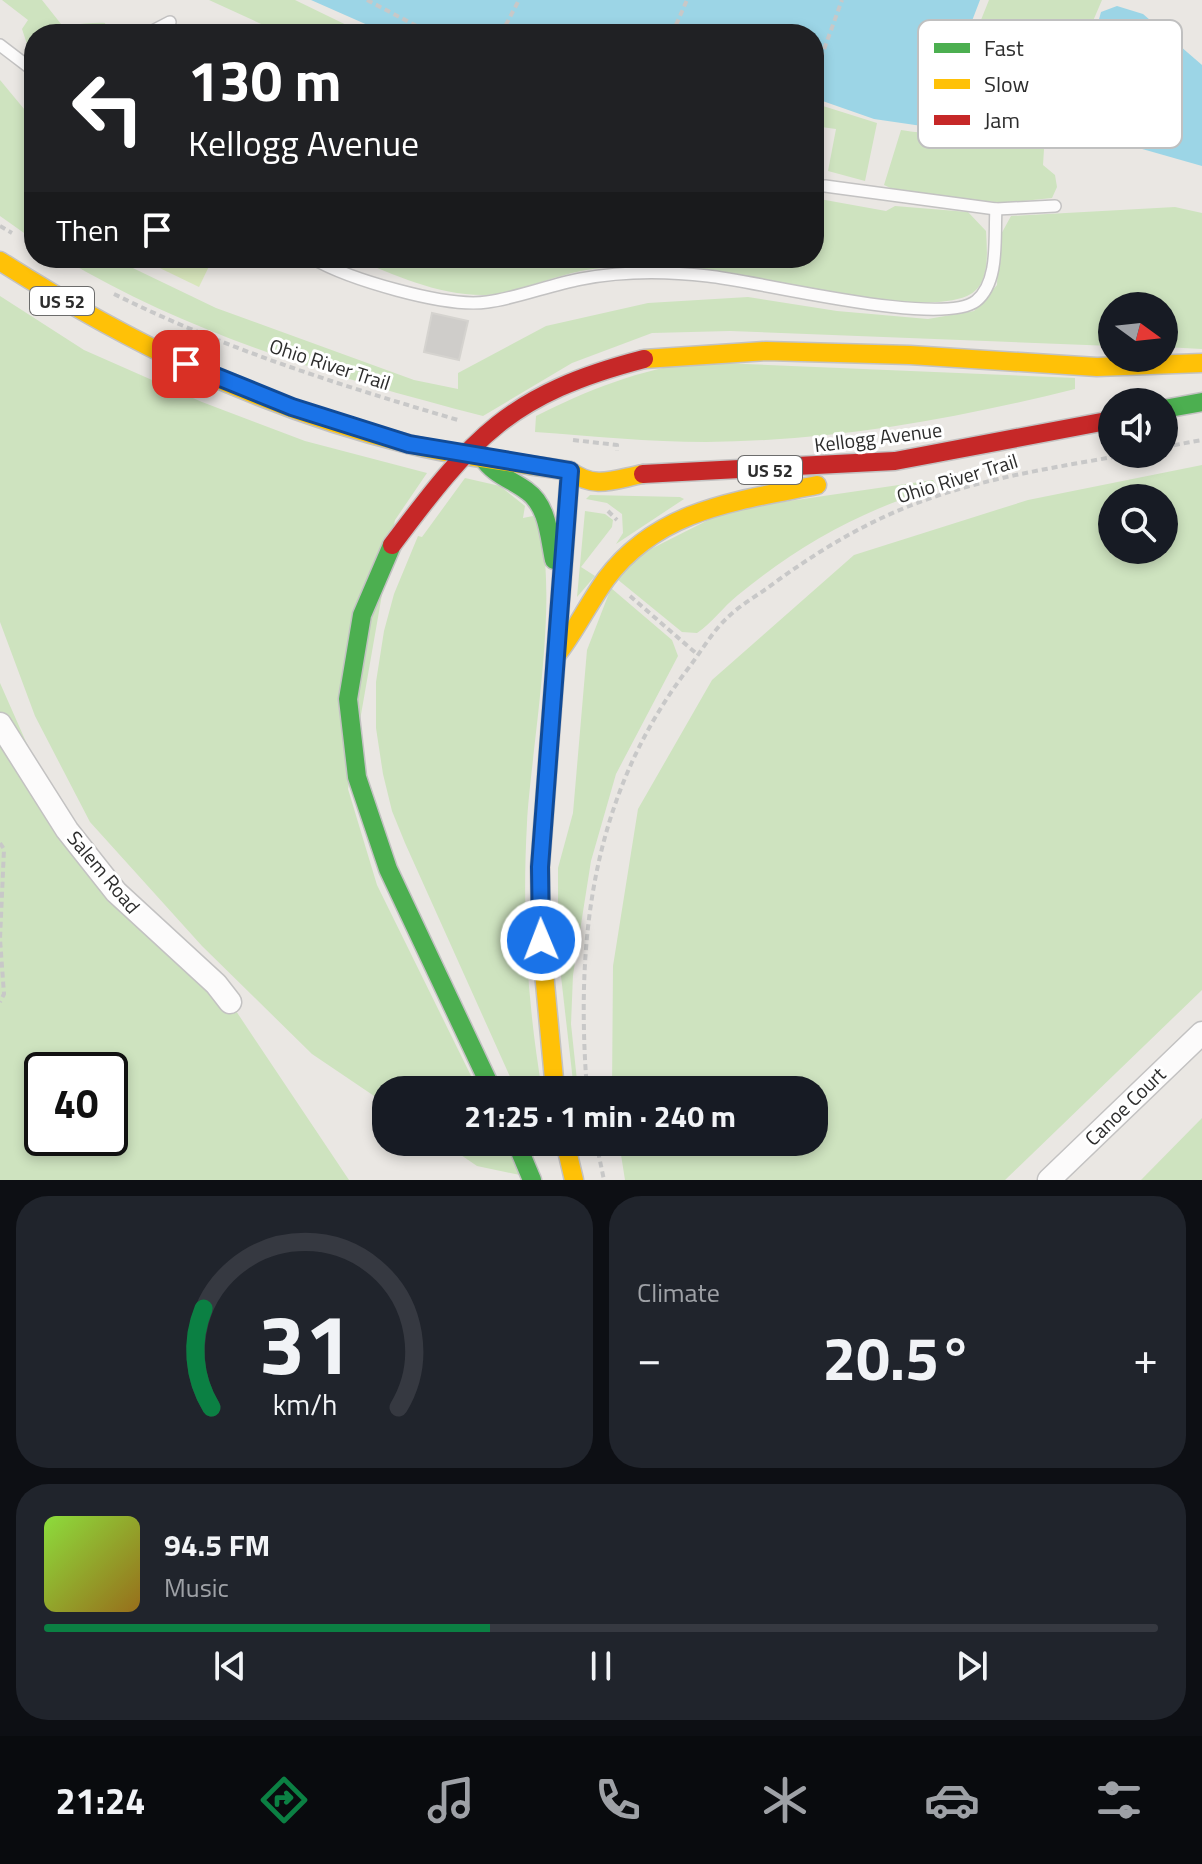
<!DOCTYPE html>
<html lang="en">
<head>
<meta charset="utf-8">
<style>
  :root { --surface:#171b24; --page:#20242c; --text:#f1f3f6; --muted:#9ea1a6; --line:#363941; --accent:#0b8043 }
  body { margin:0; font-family:"Titillium Web",sans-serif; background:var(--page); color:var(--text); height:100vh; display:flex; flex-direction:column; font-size:30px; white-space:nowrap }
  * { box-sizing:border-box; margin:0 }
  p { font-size:26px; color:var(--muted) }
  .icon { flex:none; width:44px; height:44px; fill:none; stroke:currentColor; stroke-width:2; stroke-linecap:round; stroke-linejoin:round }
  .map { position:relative; height:1180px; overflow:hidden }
  .details { display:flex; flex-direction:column; gap:16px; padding:16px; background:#0d0f14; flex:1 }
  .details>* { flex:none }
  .top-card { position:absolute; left:24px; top:24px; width:800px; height:244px; border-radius:32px; box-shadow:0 4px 12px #0003; background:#202124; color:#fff; overflow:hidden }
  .needle { width:52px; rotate:105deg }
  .tools { position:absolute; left:1098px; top:292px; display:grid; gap:16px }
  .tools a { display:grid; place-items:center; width:80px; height:80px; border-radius:50%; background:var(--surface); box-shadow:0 4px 12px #0003; font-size:40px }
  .speed { position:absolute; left:24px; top:1052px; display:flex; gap:16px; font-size:40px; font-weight:700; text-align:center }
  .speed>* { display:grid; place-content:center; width:104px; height:104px; border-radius:50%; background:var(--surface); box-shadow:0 4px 12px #0003; line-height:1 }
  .speed .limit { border:4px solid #111; border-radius:12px; background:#fff; color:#111 }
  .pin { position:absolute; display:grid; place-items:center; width:68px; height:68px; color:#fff; margin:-34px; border-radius:16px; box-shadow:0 4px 12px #0006 }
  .me { position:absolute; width:88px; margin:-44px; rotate:359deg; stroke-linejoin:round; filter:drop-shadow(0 0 6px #0008) }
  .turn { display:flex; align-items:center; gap:28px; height:168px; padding:0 32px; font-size:36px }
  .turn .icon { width:104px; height:104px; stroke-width:2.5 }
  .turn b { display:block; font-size:56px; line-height:68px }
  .then { display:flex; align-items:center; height:76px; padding:0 32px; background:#0003; gap:16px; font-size:30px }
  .big { font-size:60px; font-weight:700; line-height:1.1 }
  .details .tile { flex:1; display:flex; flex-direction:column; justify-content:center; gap:12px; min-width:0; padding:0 28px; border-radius:32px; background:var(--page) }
  .details .dial { align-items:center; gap:0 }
  .dial svg { height:208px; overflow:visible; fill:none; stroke:var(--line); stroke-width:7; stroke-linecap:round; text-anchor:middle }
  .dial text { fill:var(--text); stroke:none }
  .song { display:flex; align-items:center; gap:24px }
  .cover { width:96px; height:96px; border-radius:12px; background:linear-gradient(135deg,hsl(90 70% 55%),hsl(40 70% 35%)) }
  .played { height:8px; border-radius:4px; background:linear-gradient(90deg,var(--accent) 40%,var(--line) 40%) }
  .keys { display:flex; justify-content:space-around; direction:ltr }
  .heat { display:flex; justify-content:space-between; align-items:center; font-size:44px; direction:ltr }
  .details .tiles { flex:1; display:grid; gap:16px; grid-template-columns:1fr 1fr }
  .tile:last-child { grid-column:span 2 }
  .trip { position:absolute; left:372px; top:1076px; width:456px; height:80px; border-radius:32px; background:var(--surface); box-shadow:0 4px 12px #0003; font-weight:700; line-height:80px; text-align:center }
  .dock { display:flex; height:128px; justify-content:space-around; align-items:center; background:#090b0e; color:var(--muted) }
  .dock .icon { width:56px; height:56px }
  .dock .active { color:var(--accent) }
  .dock b { font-size:36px; color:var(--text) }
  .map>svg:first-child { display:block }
  .green { fill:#cee3bf; fill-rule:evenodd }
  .pitch { fill:#d8e6bc }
  .water { fill:#9cd5e6 }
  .building { fill:#cfcdca; stroke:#d5d3cf; stroke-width:2 }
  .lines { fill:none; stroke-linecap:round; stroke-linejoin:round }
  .lane-casing { stroke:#c3c2c2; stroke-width:14 }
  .street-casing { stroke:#c3c2c2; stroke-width:25 }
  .fast-casing { stroke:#c3c2c2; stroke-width:21 }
  .slow-casing { stroke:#c3c2c2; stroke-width:21 }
  .jam-casing { stroke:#c3c2c2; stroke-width:21 }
  .path { stroke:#c8c8c8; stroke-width:4; stroke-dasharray:6 4; stroke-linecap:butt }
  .lane { stroke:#fcfbfb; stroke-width:11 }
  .street { stroke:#fcfbfb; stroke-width:22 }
  .fast { stroke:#4caf50; stroke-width:18 }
  .slow { stroke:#ffc107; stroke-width:18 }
  .jam { stroke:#c62828; stroke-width:18 }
  .jam-bridge-casing { stroke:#c6c4c3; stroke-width:21; stroke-linecap:butt }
  .jam-bridge { stroke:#c62828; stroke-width:18 }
  .route-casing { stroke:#114b97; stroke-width:20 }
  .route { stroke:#1a73e8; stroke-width:14 }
  .labels { text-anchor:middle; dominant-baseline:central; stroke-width:6; stroke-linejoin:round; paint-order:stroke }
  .shield { fill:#fff; stroke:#6c6c6c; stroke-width:2 }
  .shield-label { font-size:18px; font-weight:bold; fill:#2d2d2d }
  .street-label { font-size:20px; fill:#2d2d2d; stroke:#fff }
  .key { fill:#fff; stroke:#c0c0c0; stroke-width:2 }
  .key-label { font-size:22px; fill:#2d2d2d }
</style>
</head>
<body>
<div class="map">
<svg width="1202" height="1180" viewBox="0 0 1202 1180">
  <rect width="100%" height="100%" fill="#eae7e3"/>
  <!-- green -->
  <g class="green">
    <path d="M 2,0 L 42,0 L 61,24 C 76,26 91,22 105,23 L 108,34 L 34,34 L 34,65 L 22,29 L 28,20 Z"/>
    <polygon points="209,0 295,0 365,34 283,34"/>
    <path d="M 989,0 L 1102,0 L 1045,133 L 1043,165 L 1055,175 L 1057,187 L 1052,198 L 1005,203 L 899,192 L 884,185 L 901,130 C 919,133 928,135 940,122 Z"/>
    <polygon points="0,80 34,121 34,240 0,216"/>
    <polygon points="823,106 877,123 865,181 828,171 836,129 814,126 814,108 820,111"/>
    <path d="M 814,198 L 886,211 L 895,206 L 968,212 L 986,231 C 987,252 991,286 967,296 C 915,317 785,282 726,273 C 684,266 622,263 581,271 C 550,277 517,293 486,295 C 438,296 396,275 352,258 L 814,258 Z"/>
    <path d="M 1175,207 L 1202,213 L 1202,349 L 1164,347 L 1164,306 L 1112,306 L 1112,346 L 730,331 L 652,333 L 572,363 L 483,416 C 336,378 193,336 62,258 L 112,258 L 216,308 L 414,380 L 458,389 L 458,373 L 546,326 L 648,303 L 748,297 L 837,311 L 928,319 L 974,311 L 997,285 L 999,238 L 1011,216 Z"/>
    <polygon points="0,296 84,350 202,402 305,441 427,473 395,520 348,789 377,885 478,1090 386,1090 386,1104 312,1054 202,946 90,822 35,716 0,622"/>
    <path d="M 698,362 L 1075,378 L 1075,389 C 954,419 832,441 706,442 C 649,442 592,436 535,432 L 536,416 C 588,390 640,369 698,362 Z"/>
    <path d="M 1202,465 L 1202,990 L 1005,1180 L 625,1180 L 619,1142 L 814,1142 L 814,1090 L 612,1090 L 613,966 L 638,809 L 712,680 L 854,555 L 1028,500 ZM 1112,498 L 1164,498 L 1164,550 L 1112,550 Z"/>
    <path d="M 465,478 L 500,486 L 525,506 L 523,518 L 533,516 C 565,567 530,755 527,823 C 522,912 527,1002 542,1090 L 516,1090 L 405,843 L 392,811 L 383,774 L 376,728 L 376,682 L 384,631 L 394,594 L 418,536 L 422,537 Z"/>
    <path d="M 933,480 L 938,487 C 862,510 799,545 738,595 C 723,607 712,623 697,633 L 682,632 L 617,579 L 635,557 L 728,510 Z"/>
    <polygon points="590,495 680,497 684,499 616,544 623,533 622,514 607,503 586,499"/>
    <polygon points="585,511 605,514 613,520 612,527 581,567 595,576 577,597"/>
    <polygon points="611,588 672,640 678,656 616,774 591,861 573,975 571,1024 578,1090 574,1090 558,950 558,868 573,813 587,650"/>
    <path d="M 0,683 L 34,760 L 95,853 L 230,1002 L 349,1180 L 0,1180 ZM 42,1070 L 110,1070 L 110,1138 L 42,1138 Z"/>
    <polygon points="1202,1118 1202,1180 1141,1180"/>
    <polygon points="442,1142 504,1142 520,1175 477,1166"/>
  </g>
  <!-- pitch -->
  <polygon class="pitch" points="139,258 213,258 199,287"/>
  <!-- water -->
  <g class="water">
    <polygon points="311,0 980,0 949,81 922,126 874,119 814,98 814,34 388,34"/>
    <polygon points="1117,6 1143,14 1202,65 1202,166 1079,131 1071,119 1101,12"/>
  </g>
  <!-- building -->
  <polygon class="building" points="432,313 468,321 459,360 424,352"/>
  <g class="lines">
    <!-- lane casing -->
    <g class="lane-casing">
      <g id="lane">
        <polyline points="147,34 170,22"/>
        <polyline points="0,45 34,71"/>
        <polyline points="825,186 996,209 1055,206"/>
        <path d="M 312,258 C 348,279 445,308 487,302 C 518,298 549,285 581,279 C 621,271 667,271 708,276 C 758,281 941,328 976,301 C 1000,282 994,236 996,209"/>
      </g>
    </g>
    <!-- street casing -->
    <g class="street-casing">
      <g id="street">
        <polyline points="0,724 67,830 116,892 216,984 230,1002"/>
        <polyline points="1049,1180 1202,1033"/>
      </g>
    </g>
    <!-- fast casing -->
    <g class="fast-casing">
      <g id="fast">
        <polyline points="1164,409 1202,402"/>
        <path d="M 482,457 C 494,475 511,479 527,491 C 548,506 549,536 554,560"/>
        <polyline points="392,545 362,615 348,699 357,777 388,869 492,1090"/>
        <polyline points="516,1142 532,1180"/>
      </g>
    </g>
    <!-- slow casing -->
    <g class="slow-casing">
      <g id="slow">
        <path d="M 0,261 C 127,342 261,408 408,444 C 461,457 516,463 570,471 C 595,490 615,479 643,474"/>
        <polyline points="644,359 766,351 910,355 1097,367 1202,363"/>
        <path d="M 556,656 C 575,632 588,604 606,579 C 658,509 737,501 817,485"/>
        <polyline points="555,1090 541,940 540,867 570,471"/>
        <polyline points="565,1142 574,1180"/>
      </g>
    </g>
    <!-- jam casing -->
    <g class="jam-casing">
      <polyline id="jam" points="643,474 895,461 1112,420"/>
    </g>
    <!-- path -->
    <g class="path">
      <polyline points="367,0 432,34"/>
      <polyline points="501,34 519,0"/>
      <polyline points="672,34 687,0"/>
      <polyline points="814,62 819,63 842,0"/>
      <polyline points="0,226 12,233"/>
      <path d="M 114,294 C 225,349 339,385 458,420"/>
      <polyline points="573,440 617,445 617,451"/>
      <polyline points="1164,447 1202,440"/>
      <polyline points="608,511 617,520"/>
      <polyline points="630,596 698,655"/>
      <polyline points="0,843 4,849 0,939 4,994 0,1002"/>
      <path d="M 587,1090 C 575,935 593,792 690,666 C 702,650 713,631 727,618 C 738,607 753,598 766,589 C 812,555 858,526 912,505 C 980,478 1058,467 1130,454"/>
      <polyline points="596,1142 604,1180"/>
    </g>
    <!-- lane -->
    <use href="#lane" class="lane"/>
    <!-- street -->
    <use href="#street" class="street"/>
    <!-- fast -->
    <use href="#fast" class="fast"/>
    <!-- slow -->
    <use href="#slow" class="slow"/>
    <!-- jam -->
    <use href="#jam" class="jam"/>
    <!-- jam-bridge casing -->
    <g class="jam-bridge-casing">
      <path id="jam-bridge" d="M 392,545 C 473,437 509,394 644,359"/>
    </g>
    <!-- jam-bridge -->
    <use href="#jam-bridge" class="jam-bridge"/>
  </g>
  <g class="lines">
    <!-- route casing -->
    <g class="route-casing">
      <polyline id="route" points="186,364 292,407 409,444 570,471 540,867 541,940"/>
    </g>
    <!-- route -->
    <use href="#route" class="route"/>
  </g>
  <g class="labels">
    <!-- shield labels -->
    <g class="shield">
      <rect x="30" y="287" width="64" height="28" rx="6"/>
      <rect x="738" y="456" width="64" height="28" rx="6"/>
    </g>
    <g class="shield-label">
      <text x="62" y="301">US 52</text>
      <text x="770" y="470">US 52</text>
    </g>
    <!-- street labels -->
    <g class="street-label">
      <text transform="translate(330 364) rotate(18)">Ohio River Trail</text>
      <text transform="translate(878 437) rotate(-7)">Kellogg Avenue</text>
      <text transform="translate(957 478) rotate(-17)">Ohio River Trail</text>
      <text transform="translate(104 872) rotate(50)">Salem Road</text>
      <text transform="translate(1125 1106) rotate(-44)">Canoe Court</text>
    </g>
  </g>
  <!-- legend -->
  <rect x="918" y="20" width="264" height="128" rx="12" class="key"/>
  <rect x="934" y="43" width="36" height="10" fill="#4caf50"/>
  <rect x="934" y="79" width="36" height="10" fill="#ffc107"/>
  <rect x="934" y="115" width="36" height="10" fill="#c62828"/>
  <g class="key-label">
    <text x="984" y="56">Fast</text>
    <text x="984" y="92">Slow</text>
    <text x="984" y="128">Jam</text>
  </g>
</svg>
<div class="tools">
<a><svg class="needle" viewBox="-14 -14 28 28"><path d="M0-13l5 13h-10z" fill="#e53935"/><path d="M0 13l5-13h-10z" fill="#9ea1a6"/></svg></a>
<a><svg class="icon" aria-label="sound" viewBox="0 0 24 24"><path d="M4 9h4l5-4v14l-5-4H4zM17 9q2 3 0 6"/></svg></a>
<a><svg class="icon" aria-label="search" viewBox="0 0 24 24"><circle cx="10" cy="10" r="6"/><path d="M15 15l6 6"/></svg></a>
</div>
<div class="speed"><div class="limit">40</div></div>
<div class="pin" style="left:186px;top:364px;background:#d93025"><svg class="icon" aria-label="arrive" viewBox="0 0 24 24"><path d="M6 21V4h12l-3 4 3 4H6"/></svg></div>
<svg class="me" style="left:541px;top:940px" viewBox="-20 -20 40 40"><circle r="17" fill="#1a73e8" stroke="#fff" stroke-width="3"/><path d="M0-11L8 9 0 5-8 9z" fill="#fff"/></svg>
<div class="trip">21:25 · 1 min · 240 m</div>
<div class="top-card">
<div class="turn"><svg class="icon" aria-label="left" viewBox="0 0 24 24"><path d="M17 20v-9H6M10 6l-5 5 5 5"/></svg><div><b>130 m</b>Kellogg Avenue</div></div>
<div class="then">Then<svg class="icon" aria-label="arrive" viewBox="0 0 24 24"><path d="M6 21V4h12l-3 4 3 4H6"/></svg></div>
</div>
</div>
<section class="details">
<div class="tiles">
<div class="tile dial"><svg viewBox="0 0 100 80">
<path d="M14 69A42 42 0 1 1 86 69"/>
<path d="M14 69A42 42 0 0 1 11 31" stroke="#0b8043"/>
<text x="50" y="56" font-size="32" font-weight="700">31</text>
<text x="50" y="72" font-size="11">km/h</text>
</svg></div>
<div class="tile"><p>Climate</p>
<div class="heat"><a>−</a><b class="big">20.5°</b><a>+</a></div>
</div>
<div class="tile">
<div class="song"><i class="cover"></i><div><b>94.5 FM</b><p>Music</p></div></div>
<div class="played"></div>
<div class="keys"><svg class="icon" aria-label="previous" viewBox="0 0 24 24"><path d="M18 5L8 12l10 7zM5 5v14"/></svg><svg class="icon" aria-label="pause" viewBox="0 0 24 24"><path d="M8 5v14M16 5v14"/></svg><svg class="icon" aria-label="next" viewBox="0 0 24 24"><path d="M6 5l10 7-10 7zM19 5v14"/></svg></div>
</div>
</div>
</section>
<nav class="dock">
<b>21:24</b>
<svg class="icon active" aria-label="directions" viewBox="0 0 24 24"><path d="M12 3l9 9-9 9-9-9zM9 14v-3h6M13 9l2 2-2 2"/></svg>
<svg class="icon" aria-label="music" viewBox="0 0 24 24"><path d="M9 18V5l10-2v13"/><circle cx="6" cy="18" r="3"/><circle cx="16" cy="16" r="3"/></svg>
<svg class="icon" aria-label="phone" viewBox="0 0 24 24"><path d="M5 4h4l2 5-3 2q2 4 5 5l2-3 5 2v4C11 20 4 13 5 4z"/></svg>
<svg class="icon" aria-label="climate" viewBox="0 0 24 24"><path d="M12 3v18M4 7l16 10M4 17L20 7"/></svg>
<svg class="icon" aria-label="car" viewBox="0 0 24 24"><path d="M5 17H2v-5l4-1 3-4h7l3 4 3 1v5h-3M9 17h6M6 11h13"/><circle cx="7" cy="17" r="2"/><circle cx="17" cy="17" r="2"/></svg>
<svg class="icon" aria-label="filters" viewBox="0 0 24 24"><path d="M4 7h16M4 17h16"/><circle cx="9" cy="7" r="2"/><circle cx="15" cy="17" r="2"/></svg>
</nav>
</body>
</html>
